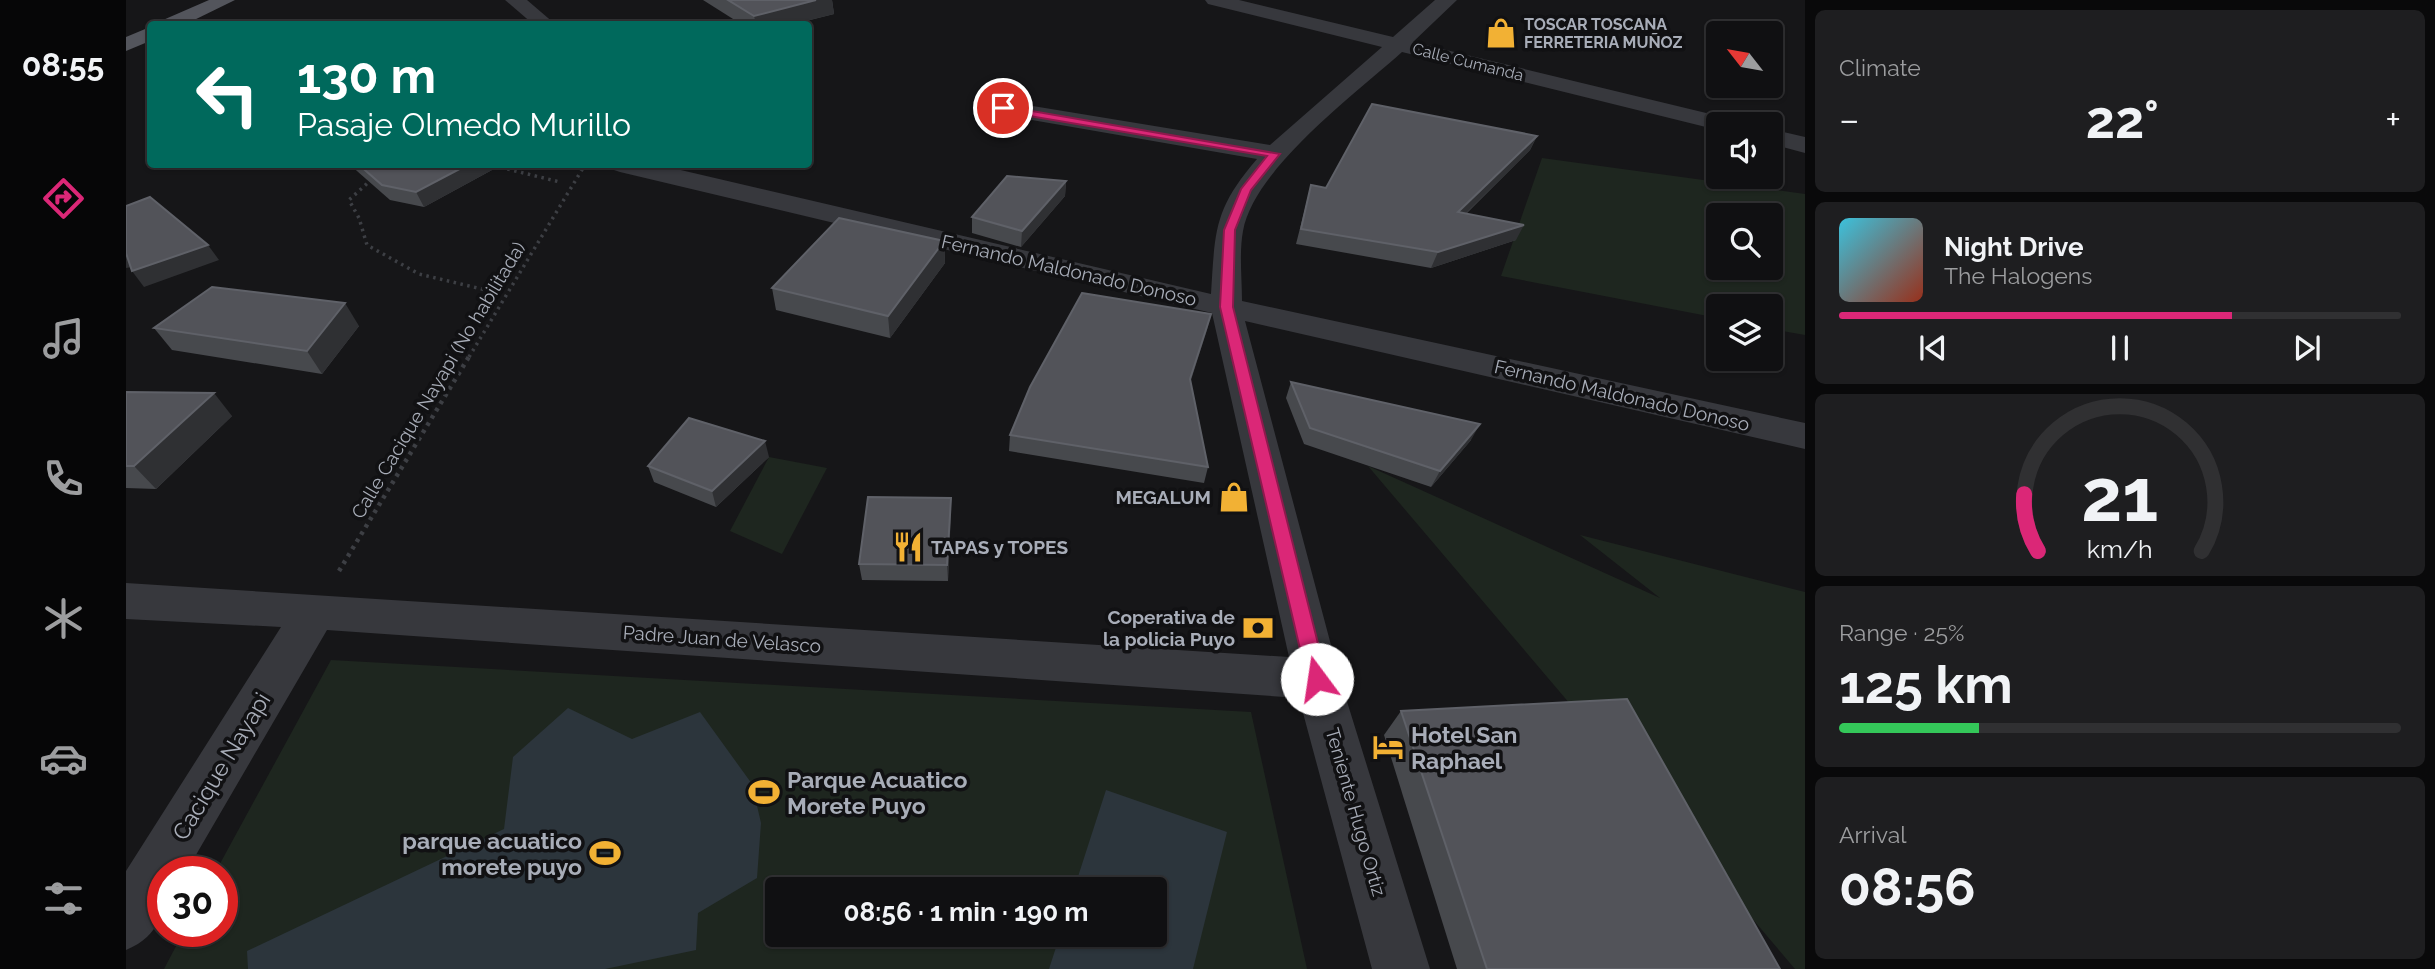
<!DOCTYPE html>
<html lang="en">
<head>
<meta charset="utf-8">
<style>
  :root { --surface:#101012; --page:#1e1e20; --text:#f1f3f6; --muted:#9c9d9f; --line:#303032; --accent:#db2777 }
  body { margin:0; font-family:Raleway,sans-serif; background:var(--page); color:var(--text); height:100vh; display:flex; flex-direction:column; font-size:26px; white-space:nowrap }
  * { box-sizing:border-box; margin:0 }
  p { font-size:23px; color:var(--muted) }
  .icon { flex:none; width:38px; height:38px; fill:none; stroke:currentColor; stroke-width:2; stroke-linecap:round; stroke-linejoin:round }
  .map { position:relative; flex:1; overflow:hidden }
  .sheet { display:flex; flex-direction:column; gap:10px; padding:10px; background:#09090a; width:630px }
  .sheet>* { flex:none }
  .top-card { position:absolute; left:21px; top:21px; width:665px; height:147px; border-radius:7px; box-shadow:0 2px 5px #0004,0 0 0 2px var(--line); background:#00695c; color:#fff; overflow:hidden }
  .needle { width:46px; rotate:301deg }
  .fabs { position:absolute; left:1580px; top:21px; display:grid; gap:14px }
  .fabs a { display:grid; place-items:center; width:77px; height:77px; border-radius:7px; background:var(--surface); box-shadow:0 2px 5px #0004,0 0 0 2px var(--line); font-size:35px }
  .speed { position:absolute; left:21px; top:856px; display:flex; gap:14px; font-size:35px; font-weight:700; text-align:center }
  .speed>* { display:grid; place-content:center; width:91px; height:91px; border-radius:50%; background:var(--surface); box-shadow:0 2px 5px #0004,0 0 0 2px var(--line); line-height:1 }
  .speed .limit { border:10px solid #d22; background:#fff; color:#111 }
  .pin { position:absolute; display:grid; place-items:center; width:60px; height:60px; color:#fff; margin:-30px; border:4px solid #fff; border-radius:50%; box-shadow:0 2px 7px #0007 }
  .me { position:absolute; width:77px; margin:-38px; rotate:346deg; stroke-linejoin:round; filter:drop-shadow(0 0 5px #0008) }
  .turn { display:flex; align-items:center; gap:24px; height:147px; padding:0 35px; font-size:32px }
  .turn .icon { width:91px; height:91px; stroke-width:2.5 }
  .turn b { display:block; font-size:49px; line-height:60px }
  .big { font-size:52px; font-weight:700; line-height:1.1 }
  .sheet .tile { flex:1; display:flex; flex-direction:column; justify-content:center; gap:10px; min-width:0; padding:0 24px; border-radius:10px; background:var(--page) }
  .sheet .dial { align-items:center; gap:0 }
  .dial svg { height:182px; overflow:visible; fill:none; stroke:var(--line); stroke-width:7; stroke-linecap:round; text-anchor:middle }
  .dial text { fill:var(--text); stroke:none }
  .song { display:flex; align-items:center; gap:21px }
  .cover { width:84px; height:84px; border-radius:10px; background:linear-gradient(135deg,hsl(190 70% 55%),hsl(10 70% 35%)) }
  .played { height:7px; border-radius:4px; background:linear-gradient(90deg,var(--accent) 70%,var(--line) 70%) }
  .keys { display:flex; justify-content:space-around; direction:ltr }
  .heat { display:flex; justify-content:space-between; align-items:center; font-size:38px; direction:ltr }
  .charge { height:10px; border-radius:5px; background:linear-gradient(90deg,#34c759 25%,var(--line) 0) }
  .trip { position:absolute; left:639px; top:877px; width:402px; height:70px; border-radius:7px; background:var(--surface); box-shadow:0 2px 5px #0004,0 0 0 2px var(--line); font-weight:700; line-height:70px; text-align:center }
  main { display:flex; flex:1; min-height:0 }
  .tabs { display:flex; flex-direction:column; width:126px; justify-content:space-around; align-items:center; background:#060607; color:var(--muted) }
  .tabs .icon { width:49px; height:49px }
  .tabs .selected { color:var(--accent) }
  .tabs b { font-size:32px; color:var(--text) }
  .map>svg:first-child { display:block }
  .green { fill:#1e261f; fill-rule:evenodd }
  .water { fill:#2c353c }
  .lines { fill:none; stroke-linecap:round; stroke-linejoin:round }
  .path-far1 { stroke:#3d3f44; stroke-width:3.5; stroke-dasharray:2.5 4.5; stroke-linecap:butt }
  .path { stroke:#3d3f44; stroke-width:4.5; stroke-dasharray:3.5 5; stroke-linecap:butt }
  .minor { fill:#37383d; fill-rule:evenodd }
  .major { fill:#53555c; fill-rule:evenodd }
  .wall { fill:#47494d }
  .shaded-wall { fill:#2f3033 }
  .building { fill:#525359; stroke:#5f6168; stroke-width:2 }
  .route { fill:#db2777; stroke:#8e194d; stroke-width:2 }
  .labels { text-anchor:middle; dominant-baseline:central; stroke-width:7; stroke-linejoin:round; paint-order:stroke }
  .far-poi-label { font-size:16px; font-weight:bold; fill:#a8adb8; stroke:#111113; text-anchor:start }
  .far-street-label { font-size:16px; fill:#a8adb8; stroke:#111113 }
  .street-label { font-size:19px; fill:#a8adb8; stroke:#111113 }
  .poi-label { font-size:19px; font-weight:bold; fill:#a8adb8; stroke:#111113; text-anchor:end }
  .near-poi-label { font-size:23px; font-weight:bold; fill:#a8adb8; stroke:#111113; text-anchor:start }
  .near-street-label { font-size:23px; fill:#a8adb8; stroke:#111113 }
</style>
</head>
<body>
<main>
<nav class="tabs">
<b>08:55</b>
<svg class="icon selected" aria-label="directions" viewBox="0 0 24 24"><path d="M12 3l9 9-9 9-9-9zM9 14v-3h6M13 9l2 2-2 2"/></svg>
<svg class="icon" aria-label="music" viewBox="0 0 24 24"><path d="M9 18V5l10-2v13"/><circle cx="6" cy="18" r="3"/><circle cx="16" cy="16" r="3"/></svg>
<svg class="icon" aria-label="phone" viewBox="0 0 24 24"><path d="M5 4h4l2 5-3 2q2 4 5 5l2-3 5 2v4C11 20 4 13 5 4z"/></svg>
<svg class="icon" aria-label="climate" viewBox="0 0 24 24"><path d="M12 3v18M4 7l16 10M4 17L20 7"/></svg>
<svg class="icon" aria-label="car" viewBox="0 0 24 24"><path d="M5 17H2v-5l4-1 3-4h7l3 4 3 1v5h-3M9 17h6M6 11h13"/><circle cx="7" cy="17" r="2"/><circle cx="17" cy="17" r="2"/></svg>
<svg class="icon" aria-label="filters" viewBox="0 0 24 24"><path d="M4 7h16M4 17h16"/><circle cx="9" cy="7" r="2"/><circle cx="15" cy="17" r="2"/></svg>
</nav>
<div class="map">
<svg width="1679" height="969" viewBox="0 0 1679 969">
  <rect width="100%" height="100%" fill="#161618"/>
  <!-- green -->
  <g class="green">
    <path d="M 1416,158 L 1679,194 L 1679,335 L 1645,329 L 1645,306 L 1592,306 L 1592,318 L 1375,276 ZM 1592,215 L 1645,215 L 1645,268 L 1592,268 Z"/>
    <polygon points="643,457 701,468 656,554 604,531"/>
    <polygon points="1242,466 1534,598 1454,535 1679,592 1679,969 1669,969"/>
    <path d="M 205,660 L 1125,712 L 1181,969 L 38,969 L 58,931 L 96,931 L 96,872 L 90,871 ZM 651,889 L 1029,889 L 1029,934 L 651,934 Z"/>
  </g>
  <!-- water -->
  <g class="water">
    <polygon points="442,708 506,739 574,712 626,784 635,823 631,878 572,913 570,950 479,969 122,969 121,951 378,829 387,757"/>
    <polygon points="980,790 1101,832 1067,969 923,969 934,935 1029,934 1029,889 948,889"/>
  </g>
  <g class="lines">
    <!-- path-far1 -->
    <g class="path-far1">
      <polyline points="361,164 434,182"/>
      <polyline points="246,179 223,200 233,218 241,245 293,274 364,291"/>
      <polyline points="343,357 457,168"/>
    </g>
    <!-- path -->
    <polyline class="path" points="213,571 344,355"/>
    <!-- minor -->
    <g class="minor">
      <polygon points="379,0 401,0 429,24 407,24"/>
      <path d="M 1079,0 L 1113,0 L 1267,37 L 1309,0 L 1331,0 L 1287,42 L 1605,119 L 1608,124 L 1592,124 L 1592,130 L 1276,52 C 1229,94 1128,169 1117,231 C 1113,253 1116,278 1116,301 L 1679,423 L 1679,449 L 1119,321 L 1214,679 L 1304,969 L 1246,969 L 1173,698 L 201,630 L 60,872 L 37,872 C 37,909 38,934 0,950 L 0,871 L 155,627 L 0,619 L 0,583 L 1163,657 L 1086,313 L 494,172 L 485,169 L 481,164 L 529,164 L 1085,294 C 1089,230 1088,209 1131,159 L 877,115 L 869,113 L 865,108 L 869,103 L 877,101 L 1144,145 L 1256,47 L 1082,4 Z"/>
      <polygon points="1645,129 1679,137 1679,153 1645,144"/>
    </g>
    <!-- major -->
    <g class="major">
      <polygon points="83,0 109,0 60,24 34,24 37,20"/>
      <polygon points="24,27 24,41 0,51 0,37"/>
    </g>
  </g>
  <!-- wall -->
  <g class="wall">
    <polygon points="577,0 706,0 708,14 668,24 615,24"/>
    <polygon points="1411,136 1404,150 1340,214 1390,240 1305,268 1170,244 1185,185 1200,188"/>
    <polygon points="223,164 377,164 298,207 264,200"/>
    <polygon points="940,181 939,196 895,247 846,233 846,217"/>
    <polygon points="818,241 819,263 764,338 650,310 646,288"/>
    <polygon points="1085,314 1064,382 1082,467 1078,483 883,451 884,435"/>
    <polygon points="233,326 196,374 46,350 28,328"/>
    <polygon points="1165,382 1345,440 1305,487 1178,444 1160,398"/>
    <polygon points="0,392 106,416 30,489 0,488"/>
    <polygon points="643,457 590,507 528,482 522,466"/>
    <polygon points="825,498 822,581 736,580 733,564"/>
    <polygon points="1275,711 1654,969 1331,969 1258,735"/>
  </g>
  <!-- shaded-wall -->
  <g class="shaded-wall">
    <polygon points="690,0 706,0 708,14 668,24 630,24 628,16"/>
    <polygon points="1411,136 1404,150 1325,228 1332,212"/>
    <polygon points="343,164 377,164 298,207 290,192"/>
    <polygon points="940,181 939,196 895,247 896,231"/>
    <polygon points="1398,225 1390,240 1305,268 1312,252"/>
    <polygon points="818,241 819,263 764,338 762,316"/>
    <polygon points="82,245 93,260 18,287 6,271"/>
    <polygon points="0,251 11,266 0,268"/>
    <polygon points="219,303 233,326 196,374 181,351"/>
    <polygon points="1085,314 1081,330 1060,396 1064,379"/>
    <polygon points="88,393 106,416 30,489 8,466"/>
    <polygon points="1354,424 1345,440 1305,487 1314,471"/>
    <polygon points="639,441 643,457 590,507 586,491"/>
    <polygon points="825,498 825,514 822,581 821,565"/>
  </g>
  <!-- building -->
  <g class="building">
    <polygon points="602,0 690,0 628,16"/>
    <polygon points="1246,104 1411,136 1332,212 1398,225 1312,252 1175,229 1185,185 1200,188"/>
    <polygon points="232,164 343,164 290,192 256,185"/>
    <polygon points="881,176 940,181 896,231 846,217"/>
    <polygon points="24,197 82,245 6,271 0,253 0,206"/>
    <polygon points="713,218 818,241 762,316 646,288"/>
    <polygon points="86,287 219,303 181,351 28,328"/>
    <polygon points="956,293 1085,314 1064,379 1082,467 884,435 904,387"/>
    <polygon points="1165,382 1354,424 1314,471 1184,428"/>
    <polygon points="0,392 88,393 8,466 0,466"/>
    <polygon points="563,418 639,441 586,491 522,466"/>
    <polygon points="742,497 825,498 821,565 733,564"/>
    <polygon points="1501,699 1654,969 1361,969 1275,711"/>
  </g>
  <!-- route -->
  <polygon class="route" points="877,106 1154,154 1125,190 1109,230 1107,307 1201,679 1198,685 1191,688 1184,685 1181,679 1094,307 1098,230 1115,189 1141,156 874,111"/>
  <!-- icons -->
  <defs>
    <g id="shop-bare" transform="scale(2.415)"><path d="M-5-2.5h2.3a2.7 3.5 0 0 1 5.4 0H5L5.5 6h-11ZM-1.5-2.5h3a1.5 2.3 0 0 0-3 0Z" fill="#f2b134" stroke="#111113" stroke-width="2.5" paint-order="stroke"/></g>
    <g id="restaurant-bare" transform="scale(2.415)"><path d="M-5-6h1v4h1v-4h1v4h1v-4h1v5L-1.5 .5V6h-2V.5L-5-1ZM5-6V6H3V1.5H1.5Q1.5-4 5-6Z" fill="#f2b134" stroke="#111113" stroke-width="2.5" paint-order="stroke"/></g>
    <g id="bank-bare" transform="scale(2.415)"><path d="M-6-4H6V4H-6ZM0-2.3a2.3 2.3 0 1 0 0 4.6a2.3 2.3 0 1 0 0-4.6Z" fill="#f2b134" stroke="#111113" stroke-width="2.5" paint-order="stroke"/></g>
    <g id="hotel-bare" transform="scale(2.415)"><path d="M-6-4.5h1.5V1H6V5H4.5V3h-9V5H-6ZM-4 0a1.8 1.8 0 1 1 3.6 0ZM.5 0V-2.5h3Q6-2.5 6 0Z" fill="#f2b134" stroke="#111113" stroke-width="2.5" paint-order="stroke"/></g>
    <g id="stadium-bare" transform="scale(2.415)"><path d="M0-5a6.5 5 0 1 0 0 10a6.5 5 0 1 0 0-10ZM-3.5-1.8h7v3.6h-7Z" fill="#f2b134" stroke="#111113" stroke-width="2.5" paint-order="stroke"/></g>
  </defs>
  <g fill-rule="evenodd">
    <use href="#shop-bare" x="1375" y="33"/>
    <use href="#shop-bare" x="1108" y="497"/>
    <use href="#restaurant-bare" x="782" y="547"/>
    <use href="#bank-bare" x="1132" y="628"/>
    <use href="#hotel-bare" x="1262" y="747"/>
    <use href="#stadium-bare" x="638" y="792"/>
    <use href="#stadium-bare" x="479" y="853"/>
  </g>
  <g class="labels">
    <!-- far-poi labels -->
    <g class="far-poi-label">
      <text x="1398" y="24">TOSCAR TOSCANA<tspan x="1398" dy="18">FERRETERIA MUÑOZ</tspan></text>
    </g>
    <!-- far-street labels -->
    <g class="far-street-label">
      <text transform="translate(1342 62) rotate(14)">Calle Cumanda</text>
    </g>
    <!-- street labels -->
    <g class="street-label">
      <text transform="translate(943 270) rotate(13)">Fernando Maldonado Donoso</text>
      <text transform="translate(312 380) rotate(-59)">Calle Cacique Nayapi (No habilitada)</text>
      <text transform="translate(1496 395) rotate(13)">Fernando Maldonado Donoso</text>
      <text transform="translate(596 639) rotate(4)">Padre Juan de Velasco</text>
      <text transform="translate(1230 812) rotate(74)">Teniente Hugo Ortiz</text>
    </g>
    <!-- poi labels -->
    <g class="poi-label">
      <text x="1085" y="497">MEGALUM</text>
      <text x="805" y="547" text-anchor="start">TAPAS y TOPES</text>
      <text x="1109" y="617">Coperativa de<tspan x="1109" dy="22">la policia Puyo</tspan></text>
    </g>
    <!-- near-poi labels -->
    <g class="near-poi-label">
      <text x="1285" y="734">Hotel San<tspan x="1285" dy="26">Raphael</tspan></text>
      <text x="661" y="779">Parque Acuatico<tspan x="661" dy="26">Morete Puyo</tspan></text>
      <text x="456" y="840" text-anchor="end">parque acuatico<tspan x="456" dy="26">morete puyo</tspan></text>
    </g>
    <!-- near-street labels -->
    <g class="near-street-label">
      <text transform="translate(95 766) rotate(-59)">Cacique Nayapi</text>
    </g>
  </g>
</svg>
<div class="fabs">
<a><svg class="needle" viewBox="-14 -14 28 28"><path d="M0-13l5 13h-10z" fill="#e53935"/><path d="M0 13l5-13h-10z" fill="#9c9d9f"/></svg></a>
<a><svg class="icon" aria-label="sound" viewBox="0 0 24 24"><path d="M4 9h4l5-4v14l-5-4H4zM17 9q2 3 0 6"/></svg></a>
<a><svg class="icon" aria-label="search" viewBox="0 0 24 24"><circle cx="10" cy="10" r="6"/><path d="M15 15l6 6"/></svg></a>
<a><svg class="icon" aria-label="layers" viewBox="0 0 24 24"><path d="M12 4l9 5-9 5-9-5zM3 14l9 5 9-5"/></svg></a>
</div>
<div class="speed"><div class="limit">30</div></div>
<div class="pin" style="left:877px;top:108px;background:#d93025"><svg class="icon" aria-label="arrive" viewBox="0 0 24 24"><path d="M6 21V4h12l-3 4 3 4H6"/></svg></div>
<svg class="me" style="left:1191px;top:679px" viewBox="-20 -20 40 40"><circle r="19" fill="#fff"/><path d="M0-13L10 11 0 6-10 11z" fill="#db2777"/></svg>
<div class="trip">08:56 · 1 min · 190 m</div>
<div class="top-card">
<div class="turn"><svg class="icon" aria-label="left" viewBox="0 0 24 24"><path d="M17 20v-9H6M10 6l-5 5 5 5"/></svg><div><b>130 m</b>Pasaje Olmedo Murillo</div></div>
</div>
</div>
<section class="sheet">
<div class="tile"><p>Climate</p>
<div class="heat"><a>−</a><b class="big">22°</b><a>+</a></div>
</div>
<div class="tile">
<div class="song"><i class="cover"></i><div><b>Night Drive</b><p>The Halogens</p></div></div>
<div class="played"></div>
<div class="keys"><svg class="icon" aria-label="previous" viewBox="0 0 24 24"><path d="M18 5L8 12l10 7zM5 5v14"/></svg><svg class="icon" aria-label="pause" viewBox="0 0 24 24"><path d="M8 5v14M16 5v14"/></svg><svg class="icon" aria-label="next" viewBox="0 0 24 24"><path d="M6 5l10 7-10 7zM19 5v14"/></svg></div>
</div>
<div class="tile dial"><svg viewBox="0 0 100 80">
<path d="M14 69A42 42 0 1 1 86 69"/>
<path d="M14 69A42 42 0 0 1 8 44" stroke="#db2777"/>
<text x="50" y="56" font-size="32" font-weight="700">21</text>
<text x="50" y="72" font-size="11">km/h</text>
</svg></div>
<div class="tile"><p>Range · 25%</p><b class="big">125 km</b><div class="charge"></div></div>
<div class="tile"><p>Arrival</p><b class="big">08:56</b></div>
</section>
</main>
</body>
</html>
